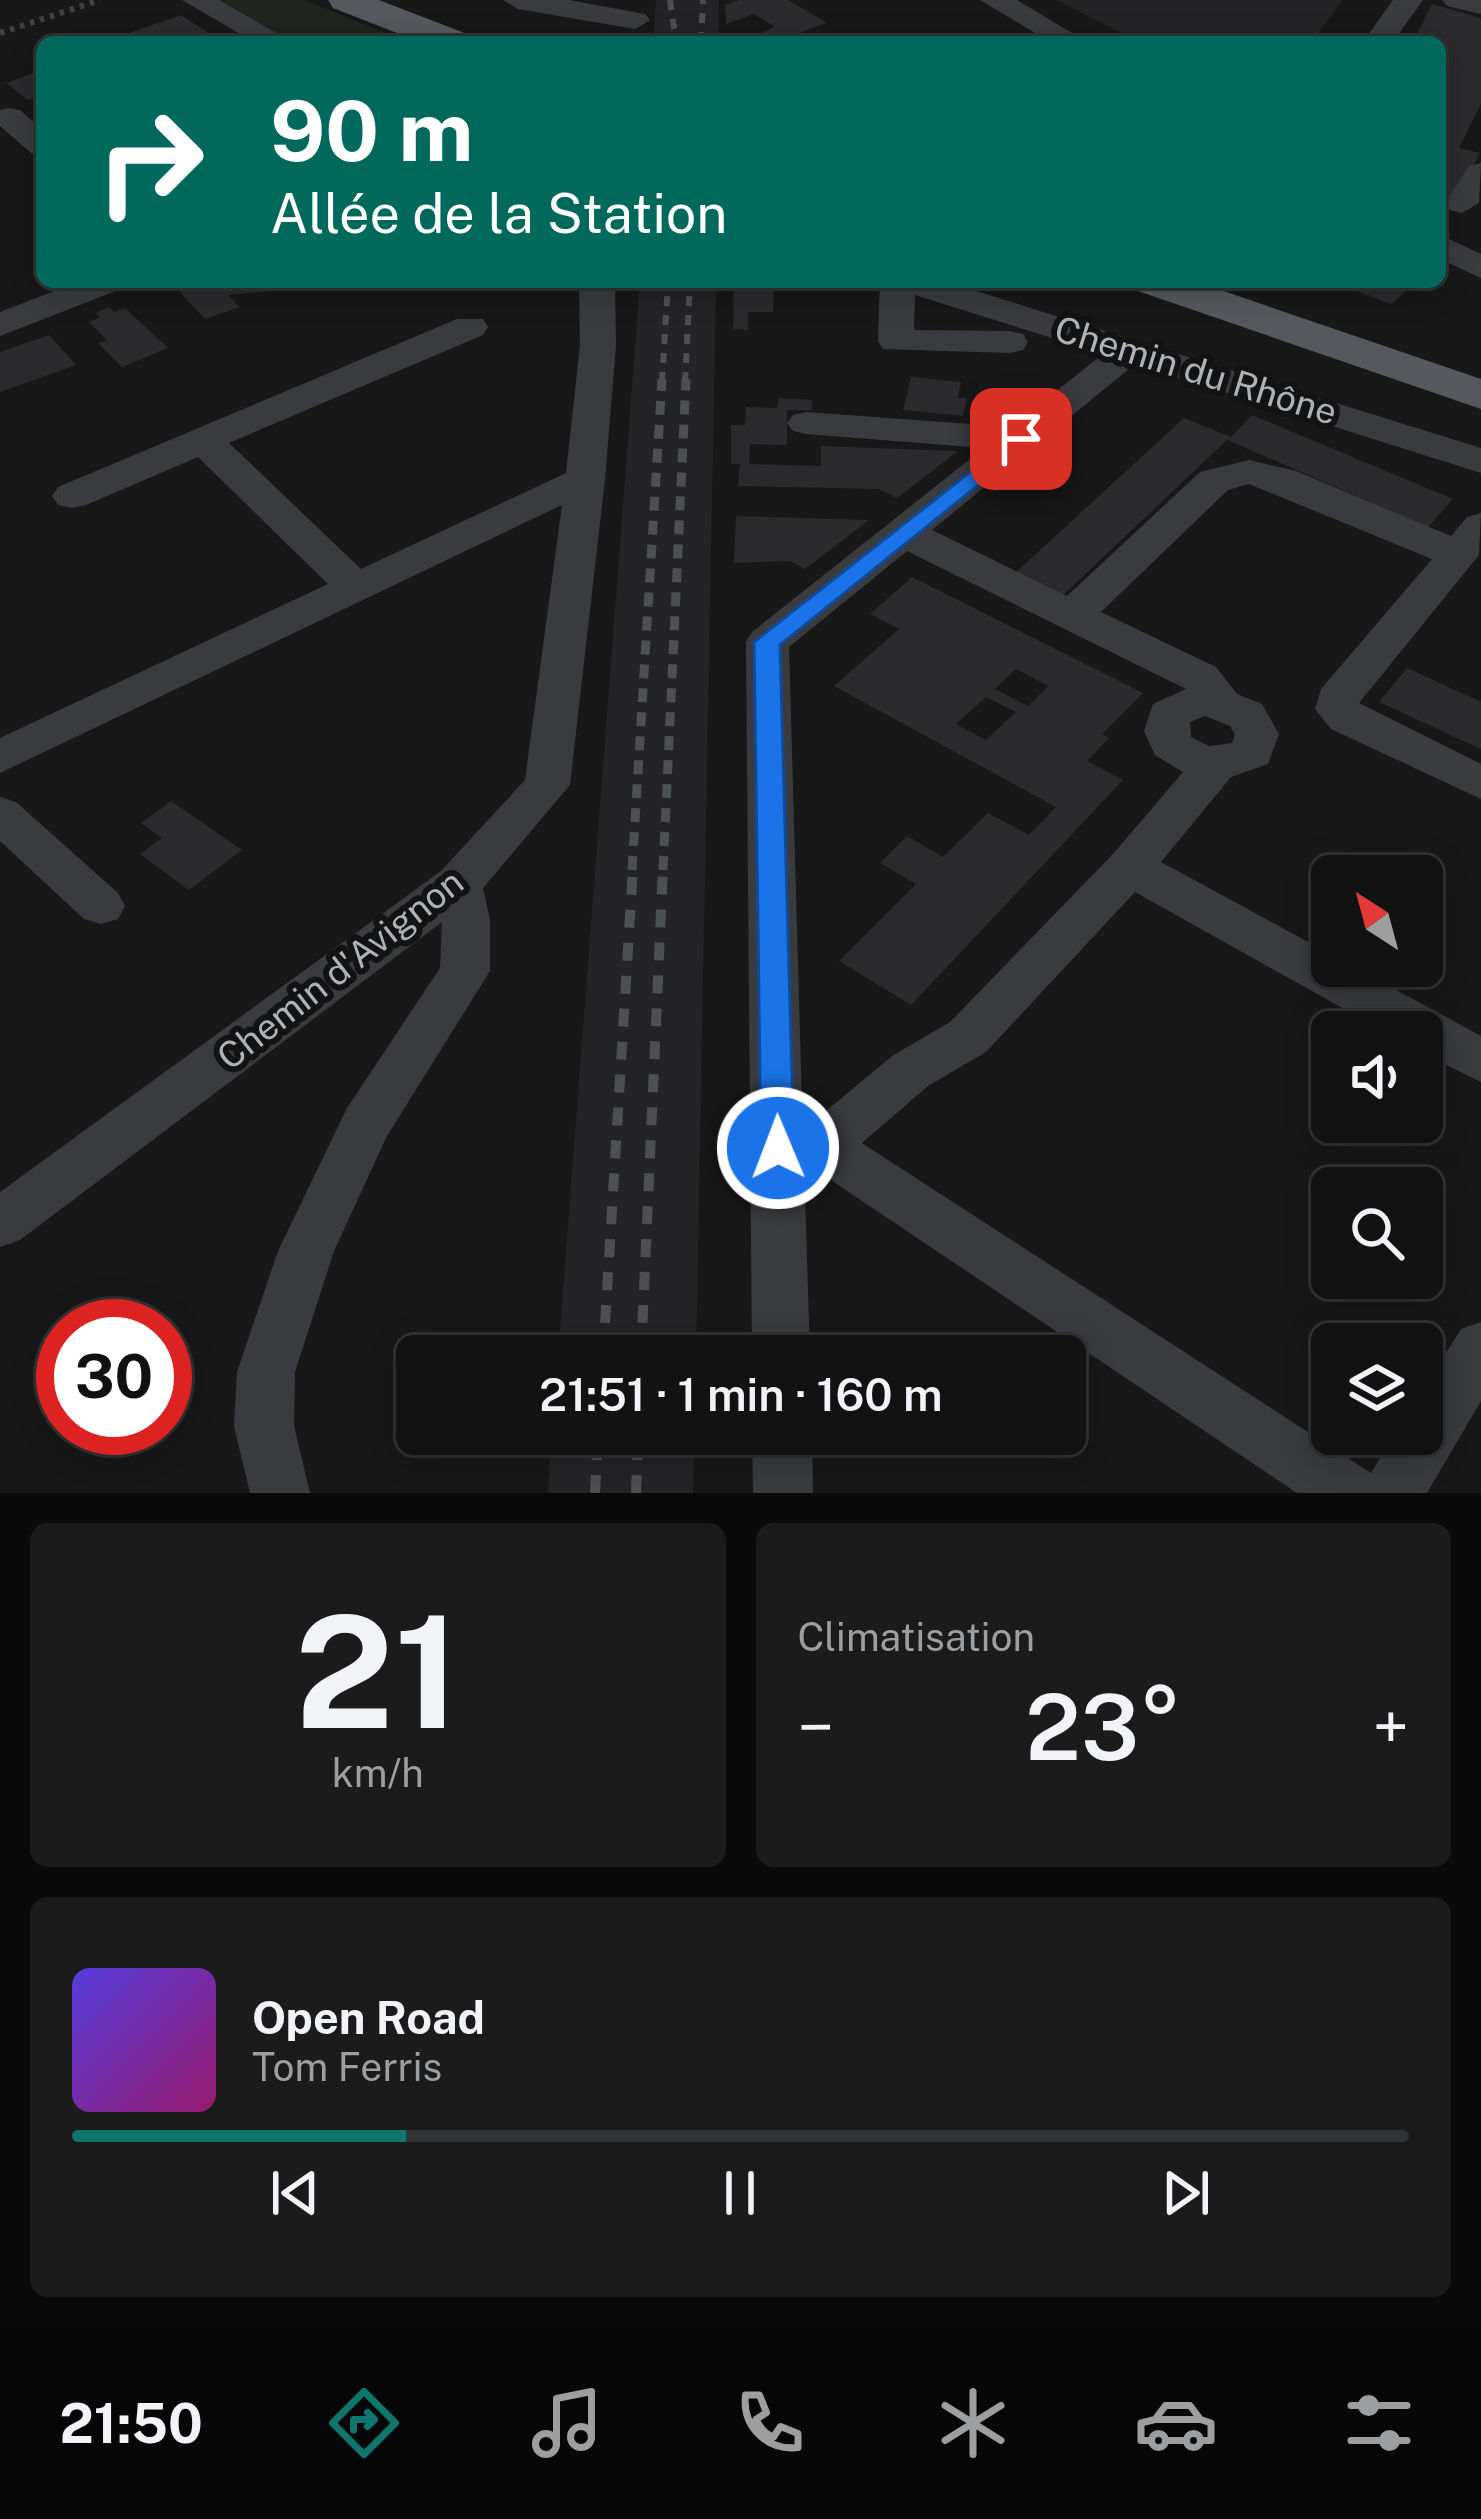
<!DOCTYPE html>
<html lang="fr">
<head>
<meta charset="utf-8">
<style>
  :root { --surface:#121213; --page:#1b1b1c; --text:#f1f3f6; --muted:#9c9ea0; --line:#313233; --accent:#0f766e }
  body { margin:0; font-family:"Public Sans",sans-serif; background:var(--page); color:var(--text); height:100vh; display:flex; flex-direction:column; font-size:45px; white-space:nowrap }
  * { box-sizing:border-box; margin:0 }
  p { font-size:39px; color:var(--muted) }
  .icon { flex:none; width:66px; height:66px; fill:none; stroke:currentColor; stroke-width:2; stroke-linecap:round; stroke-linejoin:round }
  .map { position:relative; height:1493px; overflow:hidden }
  .sheet { display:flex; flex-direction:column; gap:30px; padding:30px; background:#0a0a0a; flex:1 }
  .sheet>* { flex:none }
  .guide { position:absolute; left:36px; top:36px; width:1410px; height:252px; border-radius:18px; box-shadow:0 6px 30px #0003,0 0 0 3px var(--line); background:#00695c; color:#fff; overflow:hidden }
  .needle { width:78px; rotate:324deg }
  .tools { position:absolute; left:1311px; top:855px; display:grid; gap:24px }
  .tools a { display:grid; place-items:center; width:132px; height:132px; border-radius:18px; background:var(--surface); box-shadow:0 6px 30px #0003,0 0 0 3px var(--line); font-size:60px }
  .speed { position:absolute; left:36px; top:1299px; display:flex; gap:24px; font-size:60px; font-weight:700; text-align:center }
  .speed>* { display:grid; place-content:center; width:156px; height:156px; border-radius:50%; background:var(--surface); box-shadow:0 6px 30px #0003,0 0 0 3px var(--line); line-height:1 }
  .speed .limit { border:18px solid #d22; background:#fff; color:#111 }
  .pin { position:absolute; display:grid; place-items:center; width:102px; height:102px; color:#fff; margin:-51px; border-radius:24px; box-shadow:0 6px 18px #0006 }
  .me { position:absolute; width:132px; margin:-66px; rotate:359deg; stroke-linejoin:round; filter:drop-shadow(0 0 9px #0008) }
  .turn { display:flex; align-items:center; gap:42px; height:252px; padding:0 36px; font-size:54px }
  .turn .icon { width:156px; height:156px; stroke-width:2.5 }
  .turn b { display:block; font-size:84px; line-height:102px }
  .big { font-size:90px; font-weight:600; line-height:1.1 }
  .sheet .tile { flex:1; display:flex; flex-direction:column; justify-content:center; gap:18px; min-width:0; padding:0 42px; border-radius:18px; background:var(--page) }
  .sheet .dial { align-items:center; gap:0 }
  .dial b { font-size:156px; line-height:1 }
  .song { display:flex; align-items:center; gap:36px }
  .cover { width:144px; height:144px; border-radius:18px; background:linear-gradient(135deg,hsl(250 70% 55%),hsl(320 70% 35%)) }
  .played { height:12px; border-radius:6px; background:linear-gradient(90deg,var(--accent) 25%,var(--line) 25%) }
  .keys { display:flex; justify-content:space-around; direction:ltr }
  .heat { display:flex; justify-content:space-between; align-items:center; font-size:66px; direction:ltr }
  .sheet .tiles { flex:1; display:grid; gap:30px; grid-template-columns:1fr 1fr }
  .tile:last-child { grid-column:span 2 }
  .trip { position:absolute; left:396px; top:1335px; width:690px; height:120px; border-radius:18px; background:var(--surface); box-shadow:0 6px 30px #0003,0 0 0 3px var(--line); font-weight:600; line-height:120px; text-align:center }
  .menu { display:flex; height:192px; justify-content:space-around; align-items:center; background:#070708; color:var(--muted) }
  .menu .icon { width:84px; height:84px }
  .menu .current { color:var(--accent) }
  .menu b { font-size:54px; color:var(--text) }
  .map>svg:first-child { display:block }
  .built { fill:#242426 }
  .green { fill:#1f241e }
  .building { fill:#2b2b2d; fill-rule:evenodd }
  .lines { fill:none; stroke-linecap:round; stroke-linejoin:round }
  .path { stroke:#3f4245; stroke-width:6; stroke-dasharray:4.5 6; stroke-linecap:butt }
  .minor { fill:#393b3e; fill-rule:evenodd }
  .major { fill:#55595d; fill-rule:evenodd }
  .rail-far2 { stroke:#4c4f53; stroke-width:6; stroke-dasharray:10 9; stroke-linecap:butt }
  .rail-far1 { stroke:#4c4f53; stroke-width:9; stroke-dasharray:14 10; stroke-linecap:butt }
  .rail { stroke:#4c4f53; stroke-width:10; stroke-dasharray:18 15; stroke-linecap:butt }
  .route { fill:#1a73e8; stroke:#114b97; stroke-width:3 }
  .labels { text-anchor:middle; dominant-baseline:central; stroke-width:12; stroke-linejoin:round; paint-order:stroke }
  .street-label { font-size:36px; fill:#abb2b8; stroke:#131314 }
</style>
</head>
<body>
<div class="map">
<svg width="1481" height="1493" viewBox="0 0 1481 1493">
  <rect width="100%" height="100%" fill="#181819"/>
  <!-- built -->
  <g class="built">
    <polygon points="656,0 719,0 719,42 653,42"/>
    <polygon points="1057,0 1342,0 1312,42 1139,42"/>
    <polygon points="640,282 716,282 696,1356 558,1356"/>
    <polygon points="552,1434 695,1434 693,1493 548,1493"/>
  </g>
  <!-- green -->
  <polygon class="green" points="212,0 304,0 408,42 291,42"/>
  <!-- building -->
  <g class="building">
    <polygon points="739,0 788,0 827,23 777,41 763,32 775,27 754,14 726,24 725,5"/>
    <polygon points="1432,4 1481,18 1481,104 1459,148 1480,153 1453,207 1440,204 1440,42 1413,42"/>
    <polygon points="181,15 213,36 196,42 138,42 126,34"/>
    <polygon points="42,70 42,95 28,100 6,83"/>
    <polygon points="192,282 283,282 281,290 228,295 240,307 205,319 176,288"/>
    <polygon points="734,282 774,282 773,312 748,312 748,330 733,329"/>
    <polygon points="1333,282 1385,282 1407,290 1391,304"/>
    <polygon points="109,307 114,312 125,308 168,348 122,367 98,343 107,340 89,322 100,317 95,313"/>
    <polygon points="49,335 76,365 0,392 0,352"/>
    <polygon points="911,377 961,382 958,398 967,398 963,416 903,410"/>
    <polygon points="779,398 812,400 812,410 787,410 787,445 750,444 749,464 821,466 821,446 958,451 897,498 879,489 738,486 740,464 731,464 731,425 745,425 746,407 777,408"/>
    <polygon points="1252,415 1453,499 1428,527 1227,440 1060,598 1013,575 1184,418 1231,437"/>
    <polygon points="736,516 869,520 805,569 790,561 734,563"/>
    <path d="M 912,577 L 1143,693 L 1102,734 L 1109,738 L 1087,761 L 1123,780 L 911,1005 L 839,961 L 916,884 L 880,863 L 907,836 L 943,857 L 988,813 L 1029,835 L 1056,807 L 834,686 L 899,629 L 870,614 ZM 1016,669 L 1048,686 L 1028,706 L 995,689 ZM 986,697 L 1016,712 L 986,740 L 956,724 Z"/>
    <polygon points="1407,668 1481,702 1481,749 1379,702"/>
    <polygon points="171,801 242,850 189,890 140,854 162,838 141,823"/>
  </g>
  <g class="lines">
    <!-- path -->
    <polyline class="path" points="0,33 100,0"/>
    <!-- minor -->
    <g class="minor">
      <polygon points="182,0 219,0 292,42 254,42"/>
      <polygon points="503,0 569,0 645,14 650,20 635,29 518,9"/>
      <polygon points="980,0 1017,0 1087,42 1050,42"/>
      <polygon points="1393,0 1423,0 1393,42 1363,42"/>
      <polygon points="1442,0 1481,0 1481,14 1447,6"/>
      <polygon points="9,108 20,110 42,129 42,156 31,153 0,126 0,110"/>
      <polygon points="1481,163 1479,203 1462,213 1450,210 1445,203 1469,166"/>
      <polygon points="1440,235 1481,254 1481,278 1440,259"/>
      <polygon points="78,282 127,282 121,289 0,336 0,312"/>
      <polygon points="579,282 615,282 616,345 605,479 570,785 483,888 490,920 490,971 387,1136 334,1251 295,1372 294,1426 310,1493 250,1493 234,1426 237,1372 278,1251 347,1108 440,968 442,922 20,1240 0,1247 0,1192 441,871 525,780 562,505 0,773 0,738 328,584 198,457 86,505 72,508 58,505 52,496 58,487 457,319 483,319 488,327 483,335 229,443 361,569 566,473 580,345"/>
      <path d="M 880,282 L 947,282 L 1481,448 L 1481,473 L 1135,364 L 932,530 L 1067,596 L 1200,472 L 1249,460 L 1296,471 L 1451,536 L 1467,517 L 1481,513 L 1479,555 L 1359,703 L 1481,764 L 1481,799 L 1331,729 L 1315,709 L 1321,689 L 1432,559 L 1249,484 L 1228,490 L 1101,612 L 1216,667 L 1237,694 L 1262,704 L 1279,734 L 1268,764 L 1231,777 L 1161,862 L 1332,955 L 1332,966 L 1352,966 L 1481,1036 L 1481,1082 L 1422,1053 L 1422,1032 L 1385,1032 L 1135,892 L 986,1052 L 928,1086 L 862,1143 L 1371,1473 L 1395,1434 L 1422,1434 L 1422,1391 L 1461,1329 L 1481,1322 L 1481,1401 L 1427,1493 L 1297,1493 L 804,1162 L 810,1356 L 752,1356 L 746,642 L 752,632 L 984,448 L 806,434 L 793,431 L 787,423 L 793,415 L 806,412 L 1011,427 L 1103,354 L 915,295 L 914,330 L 1010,331 L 1023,334 L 1028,342 L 1023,350 L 1010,353 L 883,349 L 878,341 ZM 907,551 L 1186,689 L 1153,704 L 1144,731 L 1155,755 L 1183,772 L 1113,854 L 950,1022 L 892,1056 L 820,1116 L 802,1105 L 789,647 ZM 1205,716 L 1230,726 L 1235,734 L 1232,743 L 1209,746 L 1191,737 L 1190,722 Z"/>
      <polygon points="0,797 16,802 118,893 125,906 118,919 101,924 84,919 0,841"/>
      <polygon points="752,1434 812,1434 813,1493 753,1493"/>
    </g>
    <!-- major -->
    <g class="major">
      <polygon points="328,0 379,0 467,34 473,42 420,42 333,8"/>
      <polygon points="1132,282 1197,282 1481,379 1481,409 1138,291"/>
    </g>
    <!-- rail-far2 -->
    <g class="rail-far2">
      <polyline points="670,0 676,42"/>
      <polyline points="701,42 703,0"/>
      <polyline points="662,382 668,282"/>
      <polyline points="685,382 690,282"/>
    </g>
    <!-- rail-far1 -->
    <g class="rail-far1">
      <polyline points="632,870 662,379"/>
      <polyline points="663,870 686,379"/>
    </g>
    <!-- rail -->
    <g class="rail">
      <polyline points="603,1356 633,867"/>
      <polyline points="641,1356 663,867"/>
      <polyline points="595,1493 598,1434"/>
      <polyline points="636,1493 638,1434"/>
    </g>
  </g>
  <!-- route -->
  <polygon class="route" points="1021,432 1032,439 1029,444 780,645 794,1148 789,1158 778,1162 766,1158 761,1148 754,642"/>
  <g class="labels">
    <!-- street labels -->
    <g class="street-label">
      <text transform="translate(1196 370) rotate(17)">Chemin du Rhône</text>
      <text transform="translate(340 969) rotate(-38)">Chemin d'Avignon</text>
    </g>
  </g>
</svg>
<div class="tools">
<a><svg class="needle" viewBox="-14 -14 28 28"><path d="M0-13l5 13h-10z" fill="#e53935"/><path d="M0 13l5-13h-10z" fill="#9c9ea0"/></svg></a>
<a><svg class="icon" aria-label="sound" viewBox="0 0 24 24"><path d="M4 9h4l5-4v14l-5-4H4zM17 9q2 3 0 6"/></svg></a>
<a><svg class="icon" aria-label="search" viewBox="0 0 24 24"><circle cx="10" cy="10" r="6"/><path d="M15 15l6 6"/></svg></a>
<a><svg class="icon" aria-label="layers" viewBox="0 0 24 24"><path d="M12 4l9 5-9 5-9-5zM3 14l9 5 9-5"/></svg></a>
</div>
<div class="speed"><div class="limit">30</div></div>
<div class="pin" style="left:1021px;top:439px;background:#d93025"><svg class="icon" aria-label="arrive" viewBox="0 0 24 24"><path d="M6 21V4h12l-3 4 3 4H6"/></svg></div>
<svg class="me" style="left:778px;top:1148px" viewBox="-20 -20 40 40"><circle r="17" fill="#1a73e8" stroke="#fff" stroke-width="3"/><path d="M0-11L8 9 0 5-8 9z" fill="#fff"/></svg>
<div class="trip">21:51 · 1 min · 160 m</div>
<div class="guide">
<div class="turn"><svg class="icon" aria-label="right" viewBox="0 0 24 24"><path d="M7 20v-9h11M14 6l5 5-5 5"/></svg><div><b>90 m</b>Allée de la Station</div></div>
</div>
</div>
<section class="sheet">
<div class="tiles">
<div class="tile dial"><b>21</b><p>km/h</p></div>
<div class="tile"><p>Climatisation</p>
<div class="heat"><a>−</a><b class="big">23°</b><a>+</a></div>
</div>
<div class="tile">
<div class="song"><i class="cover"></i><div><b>Open Road</b><p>Tom Ferris</p></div></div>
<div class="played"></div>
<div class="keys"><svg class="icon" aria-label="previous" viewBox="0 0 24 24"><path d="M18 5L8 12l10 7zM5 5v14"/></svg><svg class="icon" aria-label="pause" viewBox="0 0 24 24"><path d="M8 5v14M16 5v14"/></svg><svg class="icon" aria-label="next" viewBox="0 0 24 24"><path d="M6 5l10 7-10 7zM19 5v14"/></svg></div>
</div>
</div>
</section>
<nav class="menu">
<b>21:50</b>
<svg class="icon current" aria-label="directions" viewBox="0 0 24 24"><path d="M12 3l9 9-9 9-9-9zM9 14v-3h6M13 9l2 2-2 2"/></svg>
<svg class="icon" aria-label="music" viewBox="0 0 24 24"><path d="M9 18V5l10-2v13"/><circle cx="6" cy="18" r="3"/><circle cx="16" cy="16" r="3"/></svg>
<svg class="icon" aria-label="phone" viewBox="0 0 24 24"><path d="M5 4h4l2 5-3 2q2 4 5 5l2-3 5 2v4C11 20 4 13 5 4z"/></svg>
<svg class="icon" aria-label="climate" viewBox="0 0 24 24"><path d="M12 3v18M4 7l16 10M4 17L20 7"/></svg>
<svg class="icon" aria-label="car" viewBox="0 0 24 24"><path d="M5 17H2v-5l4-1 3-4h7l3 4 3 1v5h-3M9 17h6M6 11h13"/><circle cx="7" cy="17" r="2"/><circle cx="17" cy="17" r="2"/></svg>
<svg class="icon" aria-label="filters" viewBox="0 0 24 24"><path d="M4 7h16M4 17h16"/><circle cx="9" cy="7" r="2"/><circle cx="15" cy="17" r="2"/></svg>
</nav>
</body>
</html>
